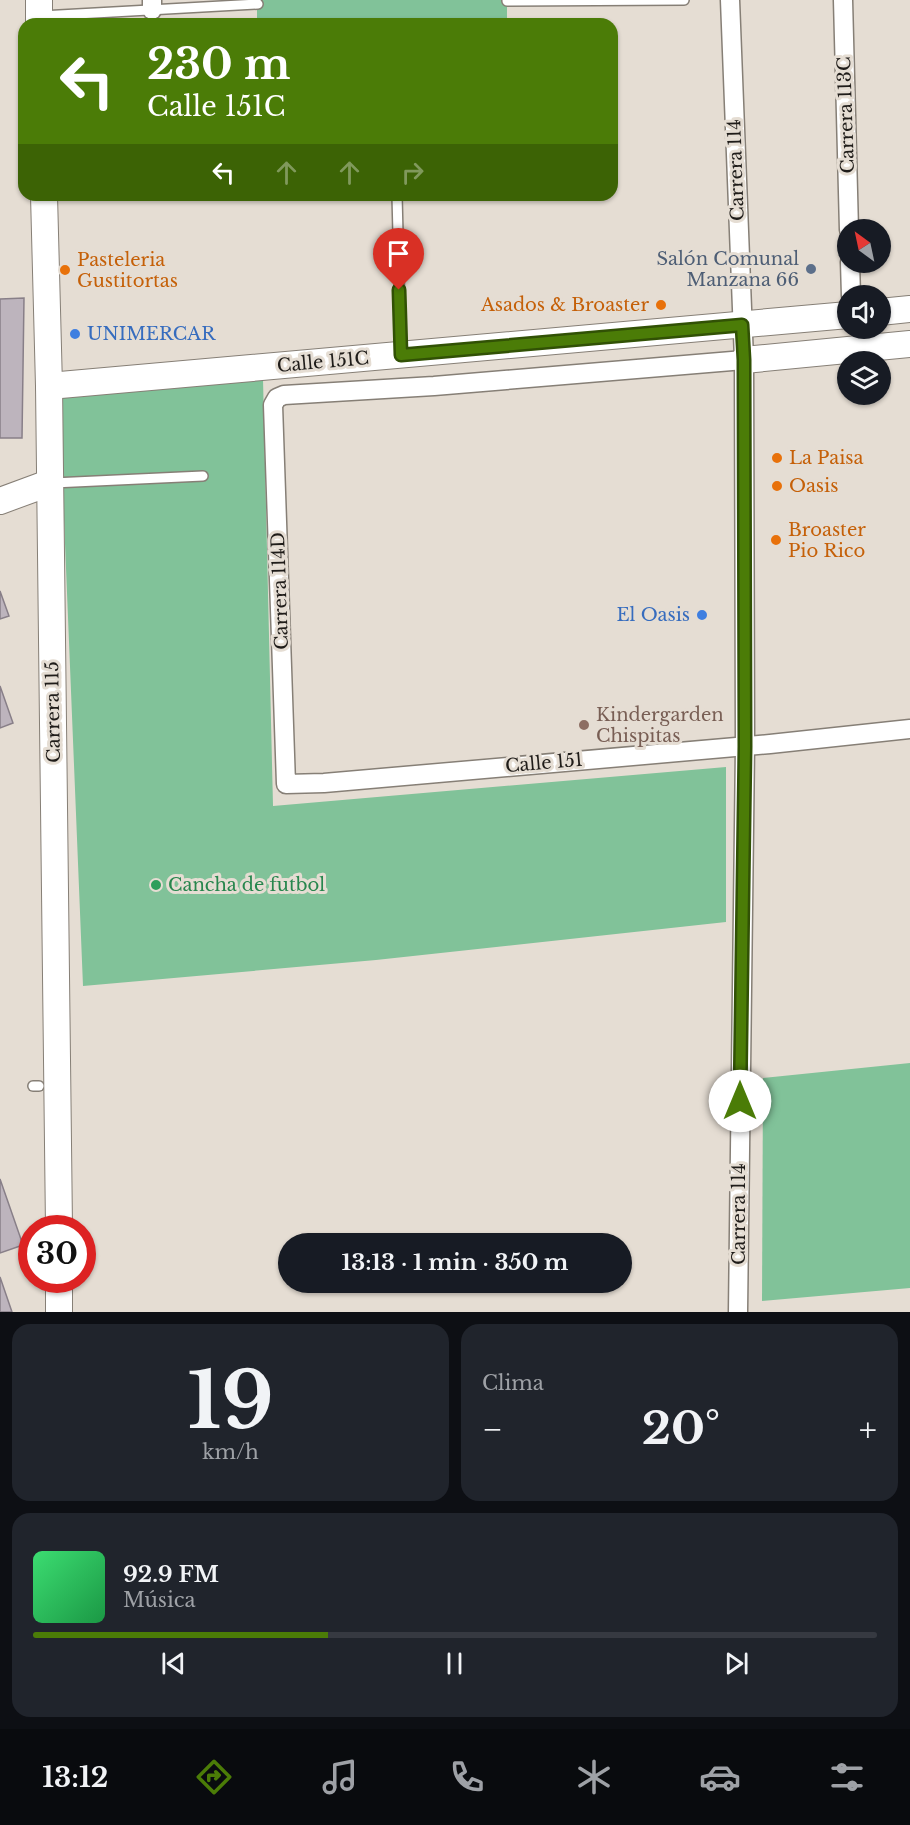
<!DOCTYPE html>
<html lang="es">
<head>
<meta charset="utf-8">
<style>
  :root { --surface:#171b24; --page:#20242c; --text:#f1f3f6; --muted:#9ea1a6; --line:#363941; --accent:#4b7c07 }
  body { margin:0; font-family:"Libre Baskerville",serif; background:var(--page); color:var(--text); height:100vh; display:flex; flex-direction:column; font-size:22px; white-space:nowrap }
  * { box-sizing:border-box; margin:0 }
  p { font-size:20px; color:var(--muted) }
  .icon { flex:none; width:33px; height:33px; fill:none; stroke:currentColor; stroke-width:2; stroke-linecap:round; stroke-linejoin:round }
  .map { position:relative; height:1312px; overflow:hidden }
  .side { display:flex; flex-direction:column; gap:12px; padding:12px; background:#0d0f14; flex:1 }
  .side>* { flex:none }
  .hud { position:absolute; left:18px; top:18px; width:600px; height:183px; border-radius:18px; box-shadow:0 2px 4px #0004; background:#4b7c07; color:#fff; overflow:hidden }
  .needle { width:39px; rotate:327deg }
  .controls { position:absolute; left:837px; top:219px; display:grid; gap:12px }
  .controls a { display:grid; place-items:center; width:54px; height:54px; border-radius:50%; background:var(--surface); box-shadow:0 2px 4px #0004; font-size:30px }
  .speed { position:absolute; left:18px; top:1215px; display:flex; gap:12px; font-size:30px; font-weight:700; text-align:center }
  .speed>* { display:grid; place-content:center; width:78px; height:78px; border-radius:50%; background:var(--surface); box-shadow:0 2px 4px #0004; line-height:1 }
  .speed .limit { border:9px solid #d22; background:#fff; color:#111 }
  .pin { position:absolute; display:grid; place-items:center; width:51px; height:51px; color:#fff; margin:-62px -26px; border-radius:50% 50% 50% 0; rotate:-45deg; box-shadow:0 0 6px #0007 }
  .pin .icon { rotate:45deg }
  .me { position:absolute; width:66px; margin:-33px; rotate:0deg; stroke-linejoin:round; filter:drop-shadow(0 0 4px #0008) }
  .turn { display:flex; align-items:center; gap:21px; height:126px; padding:0 30px; font-size:27px }
  .turn .icon { width:78px; height:78px; stroke-width:2.5 }
  .turn b { display:block; font-size:42px; line-height:51px }
  .lanes { display:flex; align-items:center; height:57px; padding:0 30px; background:#0003; justify-content:center; gap:30px; direction:ltr }
  .lanes .off { opacity:.35 }
  .big { font-size:45px; font-weight:700; line-height:1.1 }
  .side .tile { flex:1; display:flex; flex-direction:column; justify-content:center; gap:9px; min-width:0; padding:0 21px; border-radius:18px; background:var(--page) }
  .side .dial { align-items:center; gap:0 }
  .dial b { font-size:78px; line-height:1 }
  .song { display:flex; align-items:center; gap:18px }
  .cover { width:72px; height:72px; border-radius:9px; background:linear-gradient(135deg,hsl(140 70% 55%),hsl(140 70% 35%)) }
  .played { height:6px; border-radius:3px; background:linear-gradient(90deg,var(--accent) 35%,var(--line) 35%) }
  .keys { display:flex; justify-content:space-around; direction:ltr }
  .heat { display:flex; justify-content:space-between; align-items:center; font-size:33px; direction:ltr }
  .side .tiles { flex:1; display:grid; gap:12px; grid-template-columns:1fr 1fr }
  .tile:last-child { grid-column:span 2 }
  .trip { position:absolute; left:278px; top:1233px; width:354px; height:60px; border-radius:30px; background:var(--surface); box-shadow:0 2px 4px #0004; font-weight:700; line-height:60px; text-align:center }
  .menu { display:flex; height:96px; justify-content:space-around; align-items:center; background:#090b0e; color:var(--muted) }
  .menu .icon { width:42px; height:42px }
  .menu .on { color:var(--accent) }
  .menu b { font-size:27px; color:var(--text) }
  .map>svg:first-child { display:block }
  .green { fill:#81c299 }
  .building { fill:#bdb4bd; stroke:#887f88; stroke-width:1.5 }
  .lines { fill:none; stroke-linecap:round; stroke-linejoin:round }
  .lane-casing { stroke:#867f76; stroke-width:12 }
  .street-casing { stroke:#867f76; stroke-width:21 }
  .secondary-casing { stroke:#867f76; stroke-width:28 }
  .lane { stroke:#fff; stroke-width:9 }
  .street { stroke:#fff; stroke-width:18 }
  .secondary { stroke:#fff; stroke-width:26 }
  .route-casing { stroke:#315105; stroke-width:15 }
  .route { stroke:#4b7c07; stroke-width:10 }
  .service-dot { fill:#5c6f8a; stroke:#e5ddd3; stroke-width:2 }
  .food-dot { fill:#e8710a; stroke:#e5ddd3; stroke-width:2 }
  .shop-dot { fill:#3f7fe0; stroke:#e5ddd3; stroke-width:2 }
  .education-dot { fill:#8d6e63; stroke:#e5ddd3; stroke-width:2 }
  .leisure-dot { fill:#2e9e5b; stroke:#e5ddd3; stroke-width:2 }
  .labels { text-anchor:middle; dominant-baseline:central; stroke-width:6; stroke-linejoin:round; paint-order:stroke }
  .street-label { font-size:18px; fill:#1f1c19; stroke:#e5ddd3 }
  .service-label { font-size:18px; fill:#4e5e75; stroke:#e5ddd3; text-anchor:end }
  .food-label { font-size:18px; fill:#c56008; stroke:#e5ddd3; text-anchor:start }
  .shop-label { font-size:18px; fill:#366cbe; stroke:#e5ddd3; text-anchor:start }
  .education-label { font-size:18px; fill:#785e54; stroke:#e5ddd3; text-anchor:start }
  .leisure-label { font-size:18px; fill:#27864d; stroke:#e5ddd3; text-anchor:start }
</style>
</head>
<body>
<div class="map">
<svg width="910" height="1312" viewBox="0 0 910 1312">
  <rect width="100%" height="100%" fill="#e5ddd3"/>
  <!-- green -->
  <g class="green">
    <polygon points="257,0 507,0 507,22 257,24"/>
    <polygon points="263,379 273,806 726,767 726,922 376,960 83,986 59,396"/>
    <polygon points="910,1063 910,1288 762,1301 763,1078"/>
  </g>
  <!-- building -->
  <g class="building">
    <polygon points="24,298 22,438 0,438 0,299"/>
    <polygon points="0,591 9,616 0,619"/>
    <polygon points="0,686 13,723 0,728"/>
    <polygon points="0,1179 23,1245 0,1253"/>
    <polygon points="0,1277 12,1312 0,1312"/>
  </g>
  <g class="lines">
    <!-- lane casing -->
    <g class="lane-casing">
      <g id="lane">
        <polyline points="507,1 684,0"/>
        <polyline points="41,16 258,4"/>
        <polyline points="397,195 401,353"/>
        <polyline points="53,483 203,476"/>
        <polyline points="33,1086 39,1086"/>
      </g>
    </g>
    <!-- street casing -->
    <g class="street-casing">
      <g id="street">
        <polyline points="730,0 744,360 745,746 738,1312"/>
        <polyline points="843,0 849,230"/>
        <polyline points="152,10 152,0"/>
        <polyline points="850,262 851,296"/>
        <polyline points="744,360 434,386 284,395 277,398 273,405 286,784 324,783 770,744 910,729"/>
      </g>
    </g>
    <!-- secondary casing -->
    <g class="secondary-casing">
      <g id="secondary">
        <polyline points="39,0 39,24"/>
        <polyline points="44,195 49,386 59,1228"/>
        <polyline points="880,312 910,309"/>
        <polyline points="744,360 910,344"/>
        <polyline points="49,386 848,315"/>
        <polyline points="0,501 49,483"/>
        <polyline points="59,1280 59,1312"/>
      </g>
    </g>
    <!-- lane -->
    <use href="#lane" class="lane"/>
    <!-- street -->
    <use href="#street" class="street"/>
    <!-- secondary -->
    <use href="#secondary" class="secondary"/>
  </g>
  <g class="lines">
    <!-- route casing -->
    <g class="route-casing">
      <polyline id="route" points="399,290 401,355 742,325 744,360 745,746 740,1101"/>
    </g>
    <!-- route -->
    <use href="#route" class="route"/>
  </g>
  <!-- markers -->
  <circle class="service-dot" cx="811" cy="269" r="6"/>
  <g class="food-dot">
    <circle cx="65" cy="270" r="6"/>
    <circle cx="661" cy="305" r="6"/>
    <circle cx="777" cy="458" r="6"/>
    <circle cx="777" cy="486" r="6"/>
    <circle cx="776" cy="540" r="6"/>
  </g>
  <g class="shop-dot">
    <circle cx="75" cy="334" r="6"/>
    <circle cx="702" cy="615" r="6"/>
  </g>
  <circle class="education-dot" cx="584" cy="725" r="6"/>
  <circle class="leisure-dot" cx="156" cy="885" r="6"/>
  <g class="labels">
    <!-- street labels -->
    <g class="street-label">
      <text transform="translate(846 115) rotate(-92)">Carrera 113C</text>
      <text transform="translate(736 170) rotate(-92)">Carrera 114</text>
      <text transform="translate(323 362) rotate(-5)">Calle 151C</text>
      <text transform="translate(280 591) rotate(-92)">Carrera 114D</text>
      <text transform="translate(53 712) rotate(-91)">Carrera 115</text>
      <text transform="translate(544 763) rotate(-5)">Calle 151</text>
      <text transform="translate(739 1214) rotate(-90)">Carrera 114</text>
    </g>
    <!-- service labels -->
    <g class="service-label">
      <text x="799" y="259">Salón Comunal<tspan x="799" dy="21">Manzana 66</tspan></text>
    </g>
    <!-- food labels -->
    <g class="food-label">
      <text x="77" y="260">Pasteleria<tspan x="77" dy="21">Gustitortas</tspan></text>
      <text x="649" y="305" text-anchor="end">Asados &amp; Broaster</text>
      <text x="789" y="458">La Paisa</text>
      <text x="789" y="486">Oasis</text>
      <text x="788" y="530">Broaster<tspan x="788" dy="21">Pio Rico</tspan></text>
    </g>
    <!-- shop labels -->
    <g class="shop-label">
      <text x="87" y="334">UNIMERCAR</text>
      <text x="690" y="615" text-anchor="end">El Oasis</text>
    </g>
    <!-- education labels -->
    <g class="education-label">
      <text x="596" y="715">Kindergarden<tspan x="596" dy="21">Chispitas</tspan></text>
    </g>
    <!-- leisure labels -->
    <g class="leisure-label">
      <text x="168" y="885">Cancha de futbol</text>
    </g>
  </g>
</svg>
<div class="controls">
<a><svg class="needle" viewBox="-14 -14 28 28"><path d="M0-13l5 13h-10z" fill="#e53935"/><path d="M0 13l5-13h-10z" fill="#9ea1a6"/></svg></a>
<a><svg class="icon" aria-label="sound" viewBox="0 0 24 24"><path d="M4 9h4l5-4v14l-5-4H4zM17 9q2 3 0 6"/></svg></a>
<a><svg class="icon" aria-label="layers" viewBox="0 0 24 24"><path d="M12 4l9 5-9 5-9-5zM3 14l9 5 9-5"/></svg></a>
</div>
<div class="speed"><div class="limit">30</div></div>
<div class="pin" style="left:399px;top:290px;background:#d93025"><svg class="icon" aria-label="arrive" viewBox="0 0 24 24"><path d="M6 21V4h12l-3 4 3 4H6"/></svg></div>
<svg class="me" style="left:740px;top:1101px" viewBox="-20 -20 40 40"><circle r="19" fill="#fff"/><path d="M0-13L10 11 0 6-10 11z" fill="#4b7c07"/></svg>
<div class="trip">13:13 · 1 min · 350 m</div>
<div class="hud">
<div class="turn"><svg class="icon" aria-label="left" viewBox="0 0 24 24"><path d="M17 20v-9H6M10 6l-5 5 5 5"/></svg><div><b>230 m</b>Calle 151C</div></div>
<div class="lanes"><svg class="icon" aria-label="left" viewBox="0 0 24 24"><path d="M17 20v-9H6M10 6l-5 5 5 5"/></svg><svg class="icon off" aria-label="ahead" viewBox="0 0 24 24"><path d="M12 20V5M6 11l6-6 6 6"/></svg><svg class="icon off" aria-label="ahead" viewBox="0 0 24 24"><path d="M12 20V5M6 11l6-6 6 6"/></svg><svg class="icon off" aria-label="right" viewBox="0 0 24 24"><path d="M7 20v-9h11M14 6l5 5-5 5"/></svg></div>
</div>
</div>
<section class="side">
<div class="tiles">
<div class="tile dial"><b>19</b><p>km/h</p></div>
<div class="tile"><p>Clima</p>
<div class="heat"><a>−</a><b class="big">20°</b><a>+</a></div>
</div>
<div class="tile">
<div class="song"><i class="cover"></i><div><b>92.9 FM</b><p>Música</p></div></div>
<div class="played"></div>
<div class="keys"><svg class="icon" aria-label="previous" viewBox="0 0 24 24"><path d="M18 5L8 12l10 7zM5 5v14"/></svg><svg class="icon" aria-label="pause" viewBox="0 0 24 24"><path d="M8 5v14M16 5v14"/></svg><svg class="icon" aria-label="next" viewBox="0 0 24 24"><path d="M6 5l10 7-10 7zM19 5v14"/></svg></div>
</div>
</div>
</section>
<nav class="menu">
<b>13:12</b>
<svg class="icon on" aria-label="directions" viewBox="0 0 24 24"><path d="M12 3l9 9-9 9-9-9zM9 14v-3h6M13 9l2 2-2 2"/></svg>
<svg class="icon" aria-label="music" viewBox="0 0 24 24"><path d="M9 18V5l10-2v13"/><circle cx="6" cy="18" r="3"/><circle cx="16" cy="16" r="3"/></svg>
<svg class="icon" aria-label="phone" viewBox="0 0 24 24"><path d="M5 4h4l2 5-3 2q2 4 5 5l2-3 5 2v4C11 20 4 13 5 4z"/></svg>
<svg class="icon" aria-label="climate" viewBox="0 0 24 24"><path d="M12 3v18M4 7l16 10M4 17L20 7"/></svg>
<svg class="icon" aria-label="car" viewBox="0 0 24 24"><path d="M5 17H2v-5l4-1 3-4h7l3 4 3 1v5h-3M9 17h6M6 11h13"/><circle cx="7" cy="17" r="2"/><circle cx="17" cy="17" r="2"/></svg>
<svg class="icon" aria-label="filters" viewBox="0 0 24 24"><path d="M4 7h16M4 17h16"/><circle cx="9" cy="7" r="2"/><circle cx="15" cy="17" r="2"/></svg>
</nav>
</body>
</html>
